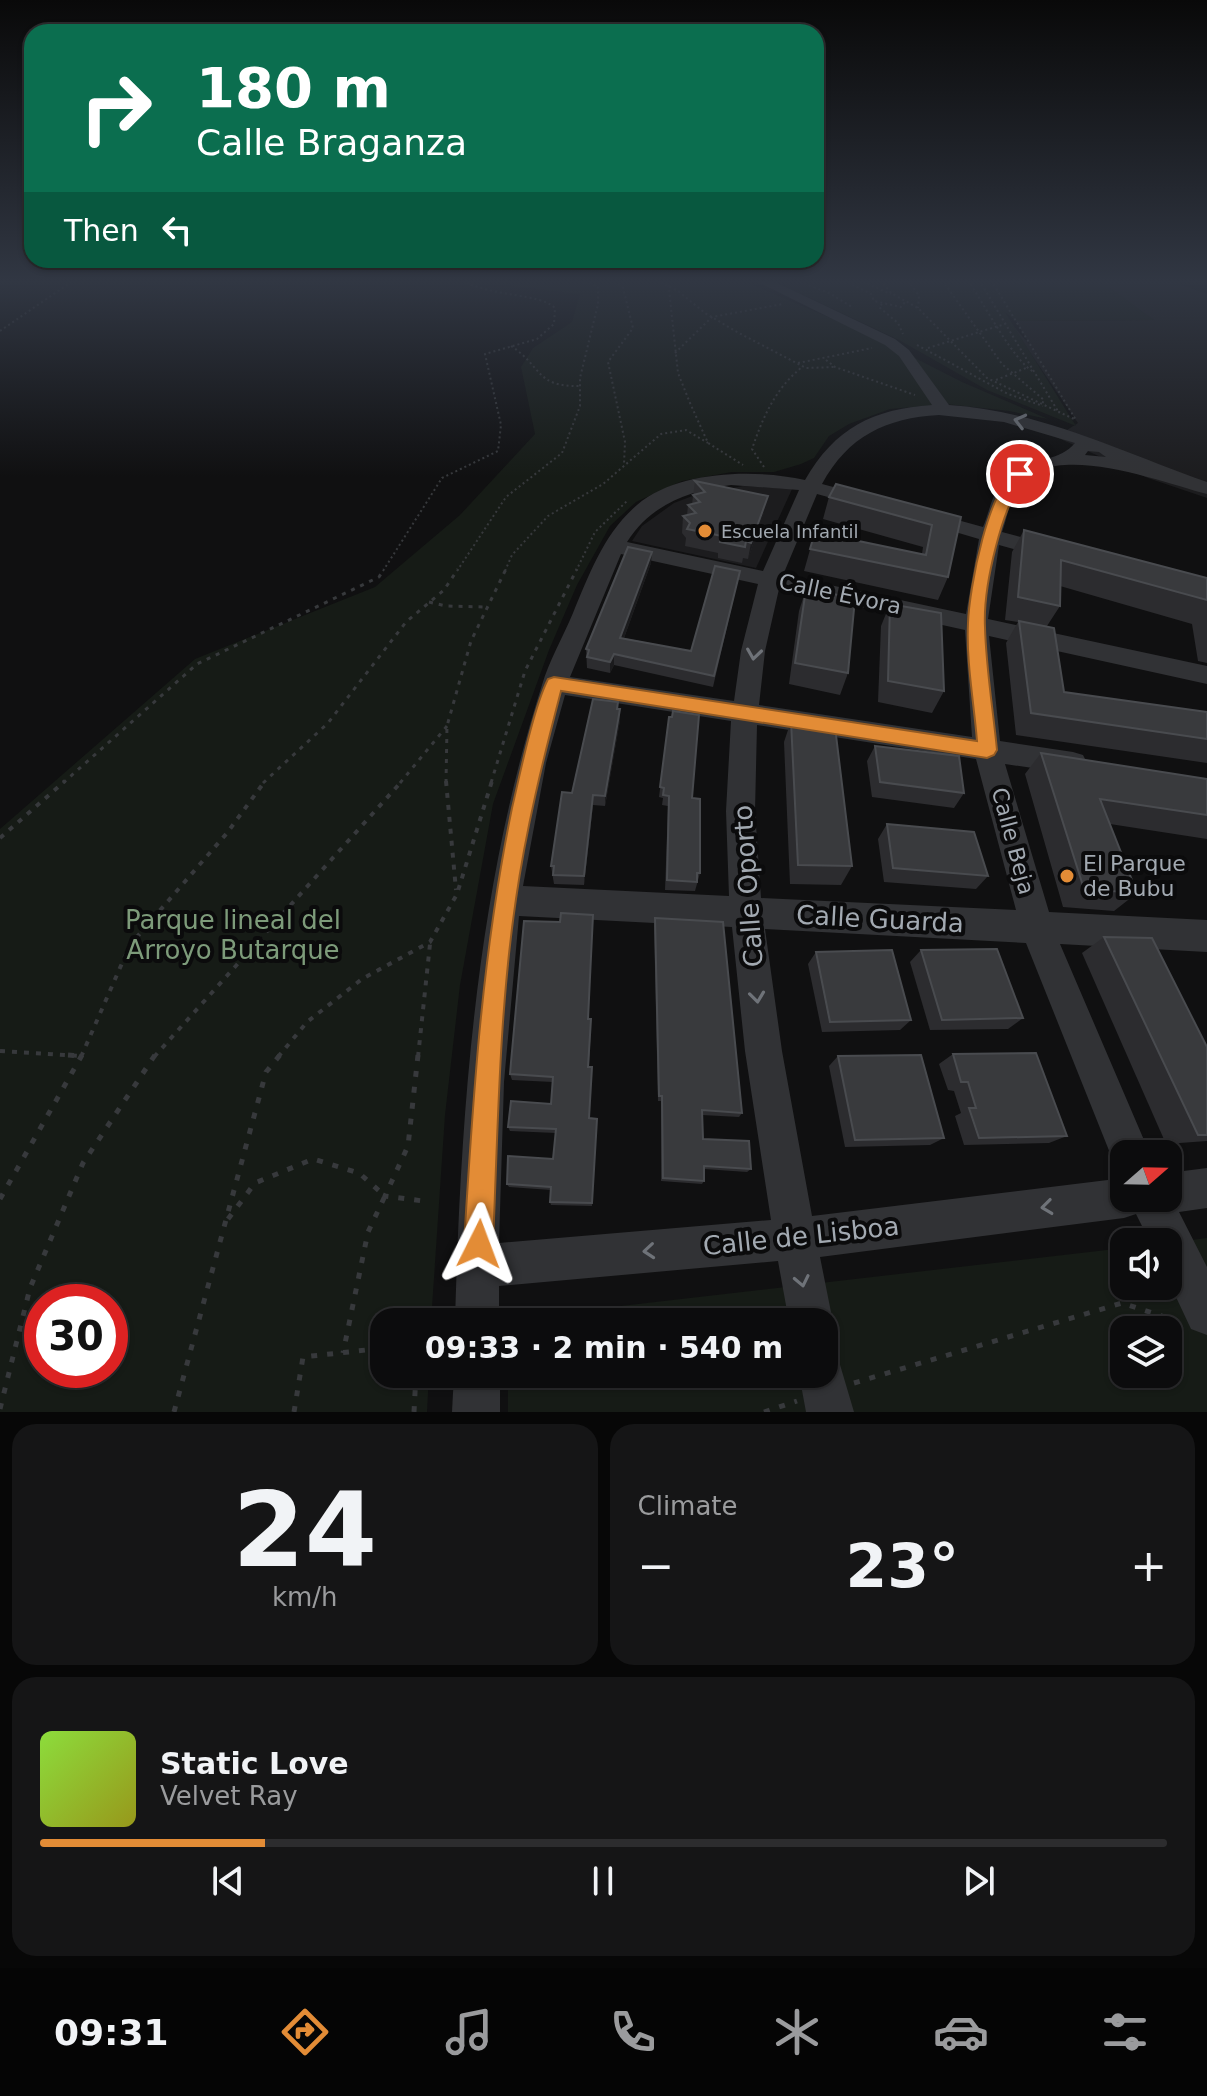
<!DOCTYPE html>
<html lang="en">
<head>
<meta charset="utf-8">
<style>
  :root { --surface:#0c0c0d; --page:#151516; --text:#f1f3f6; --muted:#9a9b9d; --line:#2c2c2e; --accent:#e38c36 }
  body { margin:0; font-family:"DejaVu Sans",sans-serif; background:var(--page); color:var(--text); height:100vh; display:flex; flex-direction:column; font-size:30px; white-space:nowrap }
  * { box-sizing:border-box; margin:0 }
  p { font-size:26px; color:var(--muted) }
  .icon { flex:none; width:44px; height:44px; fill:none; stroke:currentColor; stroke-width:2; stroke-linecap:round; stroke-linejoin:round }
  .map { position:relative; height:1412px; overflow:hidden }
  .details { display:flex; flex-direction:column; gap:12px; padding:12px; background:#070707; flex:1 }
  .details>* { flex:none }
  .top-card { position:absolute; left:24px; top:24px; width:800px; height:244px; border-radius:24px; box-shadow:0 2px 6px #0004,0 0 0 2px var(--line); background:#0b6e4f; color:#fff; overflow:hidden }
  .needle { width:52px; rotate:70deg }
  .fabs { position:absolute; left:1110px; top:1140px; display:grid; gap:16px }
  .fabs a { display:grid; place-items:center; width:72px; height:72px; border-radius:16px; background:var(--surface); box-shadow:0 2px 6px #0004,0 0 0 2px var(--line); font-size:40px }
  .speed { position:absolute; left:24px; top:1284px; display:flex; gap:16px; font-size:40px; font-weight:700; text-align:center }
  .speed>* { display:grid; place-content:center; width:104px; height:104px; border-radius:50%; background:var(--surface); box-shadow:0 2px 6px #0004,0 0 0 2px var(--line); line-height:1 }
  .speed .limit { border:12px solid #d22; background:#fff; color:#111 }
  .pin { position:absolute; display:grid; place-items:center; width:68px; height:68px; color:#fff; margin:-34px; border:4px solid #fff; border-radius:50%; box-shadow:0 2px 8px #0007 }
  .me { position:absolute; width:88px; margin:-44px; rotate:3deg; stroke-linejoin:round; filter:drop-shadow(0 0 6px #0008) }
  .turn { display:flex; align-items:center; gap:28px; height:168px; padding:0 40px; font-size:36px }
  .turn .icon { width:104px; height:104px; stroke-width:2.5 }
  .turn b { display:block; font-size:56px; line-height:68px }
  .then { display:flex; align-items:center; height:76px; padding:0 40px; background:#0003; gap:16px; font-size:30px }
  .big { font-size:60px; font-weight:600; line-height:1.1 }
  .details .widget { flex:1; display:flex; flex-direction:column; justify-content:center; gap:12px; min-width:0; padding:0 28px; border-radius:24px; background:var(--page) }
  .details .dial { align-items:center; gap:0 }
  .dial b { font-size:104px; line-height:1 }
  .song { display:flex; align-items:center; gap:24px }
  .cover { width:96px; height:96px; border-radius:12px; background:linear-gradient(135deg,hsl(90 70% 55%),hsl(60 70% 35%)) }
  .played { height:8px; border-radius:4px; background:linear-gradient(90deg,var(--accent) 20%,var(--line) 20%) }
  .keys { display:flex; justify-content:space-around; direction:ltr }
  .heat { display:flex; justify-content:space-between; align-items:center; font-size:44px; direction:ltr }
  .details .tiles { flex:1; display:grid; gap:12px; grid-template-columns:1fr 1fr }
  .widget:last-child { grid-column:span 2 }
  .trip { position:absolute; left:370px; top:1308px; width:468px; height:80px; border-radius:24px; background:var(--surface); box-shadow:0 2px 6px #0004,0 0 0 2px var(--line); font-weight:600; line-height:80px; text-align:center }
  .tabs { display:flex; height:128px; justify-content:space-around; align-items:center; background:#050505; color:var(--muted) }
  .tabs .icon { width:56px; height:56px }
  .tabs .current { color:var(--accent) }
  .tabs b { font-size:36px; color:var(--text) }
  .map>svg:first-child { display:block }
  .built { fill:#1c1c1e }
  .green { fill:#161b16; fill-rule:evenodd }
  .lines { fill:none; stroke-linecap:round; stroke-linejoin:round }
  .path-far3 { stroke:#37393c; stroke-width:2; stroke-dasharray:2 3; stroke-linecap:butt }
  .path-far2 { stroke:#37393c; stroke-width:3; stroke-dasharray:4 6; stroke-linecap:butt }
  .path-far1 { stroke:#37393c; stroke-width:4; stroke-dasharray:5 7; stroke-linecap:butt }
  .path { stroke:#37393c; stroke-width:5; stroke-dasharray:6 10; stroke-linecap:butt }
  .minor { fill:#313235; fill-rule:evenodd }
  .wall { fill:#2c2c2f }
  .shaded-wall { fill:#1b1b1d }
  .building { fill:#393a3d; stroke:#494b4f; stroke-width:2 }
  .oneway { stroke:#6f7379 }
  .route { fill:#e38c36; stroke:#945b23; stroke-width:2 }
  .poi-dot { fill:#e38c36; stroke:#0b0b0c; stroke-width:3 }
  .labels { text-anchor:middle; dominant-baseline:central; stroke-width:8; stroke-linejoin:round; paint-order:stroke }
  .far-poi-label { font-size:18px; fill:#a2a9b1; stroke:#0b0b0c; text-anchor:start }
  .street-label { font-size:22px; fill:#a2a9b1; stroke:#0b0b0c }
  .poi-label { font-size:22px; fill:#a2a9b1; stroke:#0b0b0c; text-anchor:start }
  .near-street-label { font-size:26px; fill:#a2a9b1; stroke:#0b0b0c }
  .near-park-label { font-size:26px; fill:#7d9b7a; stroke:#0b0b0c }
</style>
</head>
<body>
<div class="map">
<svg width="1207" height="1412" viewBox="0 0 1207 1412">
  <rect width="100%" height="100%" fill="#101011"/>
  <!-- built -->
  <g class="built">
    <polygon points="1099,280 1168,280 1207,294 1207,498 1148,478 1056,437 1078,423 1008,320 1030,345 1016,321 1153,320"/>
    <polygon points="743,486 792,489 756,568 632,541 642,526 674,503 695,495"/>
  </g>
  <!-- green -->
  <g class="green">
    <path d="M 511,280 L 741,280 L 868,334 L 962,382 L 1048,419 L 1009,411 L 946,404 L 890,409 L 849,424 L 829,436 L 814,458 L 801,464 L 774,472 L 732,472 L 682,481 L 636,502 L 610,526 L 577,585 L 549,650 L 493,804 L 460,985 L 445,1115 L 431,1322 L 384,1322 L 384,1374 L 429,1374 L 427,1412 L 0,1412 L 0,829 L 195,659 L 375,587 L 460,515 L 535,434 L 521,367 L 533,348 L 572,322 L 580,294 L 511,286 ZM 42,1302 L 110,1302 L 110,1370 L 42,1370 Z"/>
    <polygon points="772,280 1099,280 1154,320 1016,321 1005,312 1076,426 987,390 899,340"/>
    <path d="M 1207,1238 L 1207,1412 L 508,1412 L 508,1374 L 824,1374 L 824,1322 L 508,1322 L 508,1319 L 1124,1248 L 1124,1286 L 1168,1286 L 1168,1243 ZM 1124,1330 L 1168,1330 L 1168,1374 L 1124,1374 Z"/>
  </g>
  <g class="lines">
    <!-- path-far3 -->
    <g class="path-far3">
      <polyline points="615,280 623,288 633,328 608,362 625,442 624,464"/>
      <polyline points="656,280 678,291 705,313 737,332 806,368 835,367"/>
      <polyline points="668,280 678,373 690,403 708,443 743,465"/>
      <polyline points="795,280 829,293 852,307"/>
      <polyline points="854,280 852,284 871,294 874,301 901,307 905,302"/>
      <polyline points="858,280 891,294"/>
      <polyline points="880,280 891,293 918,308 987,378 1076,420"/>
      <polyline points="908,280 919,296 918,308"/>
      <polyline points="942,280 1002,364 1044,400 1042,404"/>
      <path d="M 968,280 C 983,302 1014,362 1034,372"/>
      <polyline points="979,280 1059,413"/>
      <polyline points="991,280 1076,420"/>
      <polyline points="882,304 879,307 898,323 903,334"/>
      <polyline points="0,331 74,280"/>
      <polyline points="917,345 1008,394 1043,406"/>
      <path d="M 511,346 C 543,367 535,387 580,386"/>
      <polyline points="928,348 1005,324"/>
      <polyline points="675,353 712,317 783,304"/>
      <polyline points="826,360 835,367 915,395"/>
      <polyline points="798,363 872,348"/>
      <polyline points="996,380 1026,368"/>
      <path d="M 764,467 L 752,449 C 763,417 775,389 802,367"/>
      <path d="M 383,571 L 442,478 L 498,451 L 501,425 L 485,354 L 537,339 L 554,324 L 555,308 C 540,293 490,297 462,280"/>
      <polyline points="457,571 506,497 562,453 580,406 580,378 598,304 598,286 576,280"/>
      <polyline points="505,571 512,555 548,516 603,484 661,434 686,430 708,443"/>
      <polyline points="576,571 595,532 627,501"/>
    </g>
    <!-- path-far2 -->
    <g class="path-far2">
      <polyline points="429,602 446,606 487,607"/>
      <polyline points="63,783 197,664 379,577 384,569"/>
      <polyline points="263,783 328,723 406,622 444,590 458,569"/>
      <polyline points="400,783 447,726"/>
      <polyline points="446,783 447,726 471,641 506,569"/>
      <polyline points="491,783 525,671 577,569"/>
    </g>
    <!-- path-far1 -->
    <g class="path-far1">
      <polyline points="446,781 456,890"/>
      <polyline points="0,838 65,781"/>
      <polyline points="0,1051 80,1056"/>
      <polyline points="81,1057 130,945 227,833 265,781"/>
      <polyline points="154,1057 402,781"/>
      <polyline points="278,1057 307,1022 362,979 430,942 457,894 492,781"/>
      <polyline points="418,1057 430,944"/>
    </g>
    <!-- path -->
    <g class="path">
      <polyline points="68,1055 80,1056"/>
      <polyline points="418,1055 408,1146 385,1196 423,1201"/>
      <polyline points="0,1199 82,1055"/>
      <polyline points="228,1219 255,1183 313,1159 359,1173 385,1196 368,1232 343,1353"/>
      <polyline points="854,1383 1122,1303 1177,1321"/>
      <polyline points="0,1409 30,1288 83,1163 155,1055"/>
      <polyline points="174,1412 266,1072 280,1055"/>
      <polyline points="294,1412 303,1357 384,1348"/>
      <polyline points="414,1412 416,1374"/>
      <polyline points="764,1412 797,1401"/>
    </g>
    <!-- minor -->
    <g class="minor">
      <path d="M 754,280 L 771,280 L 895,339 L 909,350 L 949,405 C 1041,411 1121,452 1207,482 L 1207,494 C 1163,483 1053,439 1019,486 C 1010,497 1007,519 1002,532 L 1057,547 L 1060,552 L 1049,559 L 999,545 L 988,619 L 1207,666 L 1207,684 L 989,636 L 1000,741 L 1073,752 L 1083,755 L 1087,763 L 1083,771 L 1073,774 L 1005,764 L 1049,912 L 1207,920 L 1207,952 L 1060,944 L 1150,1154 L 1124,1154 L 1124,1171 L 1116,1168 L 1026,943 L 765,929 L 782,1051 L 812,1216 L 1124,1178 L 1124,1198 L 1168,1198 L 1168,1173 L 1207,1168 L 1207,1208 L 1179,1212 L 1207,1267 L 1207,1335 L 1191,1329 L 1168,1280 L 1168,1242 L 1150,1242 L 1136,1214 L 1124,1218 L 820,1257 L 833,1322 L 824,1339 L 824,1322 L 789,1322 L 778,1261 L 499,1286 L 499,1322 L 455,1322 C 461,1107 476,892 542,685 C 549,661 563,637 573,613 C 589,575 604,533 637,505 C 678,470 756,469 805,480 C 835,428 873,409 932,405 L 899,356 L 885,345 ZM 939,415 L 1004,422 L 1075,443 C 1057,465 1023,456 1003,480 C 993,491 989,513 983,527 L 925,511 L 915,517 L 918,521 L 979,539 L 966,614 L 783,575 L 817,494 L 864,507 L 874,501 L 871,497 L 822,484 C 848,436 886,418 939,415 ZM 1088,451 L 1099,452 L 1106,457 L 1085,455 ZM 731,485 L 799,490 L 763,571 L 627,542 C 651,504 689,491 731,485 ZM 621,554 L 758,584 L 741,651 L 734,701 L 570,677 ZM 779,589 L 965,630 L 972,737 L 759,705 L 765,651 ZM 565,695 L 731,721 L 726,811 L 729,896 L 523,886 L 546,763 ZM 757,725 L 976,759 L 1016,910 L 761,898 L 755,811 ZM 519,916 L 732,927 L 745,1051 L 771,1220 L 499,1243 L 504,1082 Z"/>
      <polygon points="824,1352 838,1358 854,1412 806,1412 799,1374 824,1374"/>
      <polygon points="454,1374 500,1374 500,1412 452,1412"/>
    </g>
  </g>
  <!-- wall -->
  <g class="wall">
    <polygon points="695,481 764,512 748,559 743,558 742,563 718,558 718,553 685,546 686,538 682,533 683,516 687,515 688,505 692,504"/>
    <polygon points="829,497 961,517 948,577 938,600 804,571 815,532 922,554 923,547 823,519"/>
    <polygon points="1024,530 1207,578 1207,663 1198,661 1192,624 1060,586 1060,606 1047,626 1064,692 1207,712 1207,763 1016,735 1006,643 1018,622 1005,620 1012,552"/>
    <polygon points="651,563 624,638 691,651 740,571 713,687 614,665 610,673 587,668 586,649"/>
    <polygon points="806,589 848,673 840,695 789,684 799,611"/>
    <polygon points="890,604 944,691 932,713 878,702 881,626"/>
    <polygon points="618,709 620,709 620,720 605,806 593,805 584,885 554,884 551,866 572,793"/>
    <polygon points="669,717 692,798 700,873 695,891 665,890 668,806 662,805 663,798 659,797"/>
    <polygon points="791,721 852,866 841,885 790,884 784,742"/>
    <polygon points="875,746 964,793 954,808 872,797 867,761"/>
    <polygon points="1041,753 1207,779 1207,839 1110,824 1137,893 1114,911 1063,907 1025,774"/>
    <polygon points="887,824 988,876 976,889 884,882 878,839"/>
    <polygon points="655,918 742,1113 739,1117 702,1115 703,1139 751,1169 747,1172 704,1169 704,1181 702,1184 661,1181 661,1101 658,1101 654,926"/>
    <polygon points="1104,937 1207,1047 1207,1141 1166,1144 1082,953"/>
    <polygon points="921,950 1023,1018 1008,1029 930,1030 910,962"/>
    <polygon points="816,952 911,1020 900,1030 822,1032 808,964"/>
    <polygon points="589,1019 591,1026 589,1067 590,1118 597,1123 592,1206 551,1205 550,1202 551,1190 509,1187 507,1184 553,1159 556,1133 510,1131 508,1127 551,1104 553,1082 512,1080 510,1074"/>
    <polygon points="953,1054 1067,1136 1049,1143 964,1145 955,1116 961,1113 954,1091 948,1090 939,1064"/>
    <polygon points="838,1056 944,1138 930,1145 845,1147 829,1066"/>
  </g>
  <!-- shaded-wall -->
  <g class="shaded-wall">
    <polygon points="768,496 764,512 748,559 751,543"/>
    <polygon points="652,552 651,563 620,649 620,638"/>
    <polygon points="614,654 614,665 610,673 610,662"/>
    <polygon points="620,709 620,720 605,806 605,796"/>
    <polygon points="593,795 593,805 584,885 584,876"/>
  </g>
  <!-- building -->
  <g class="building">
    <polygon points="695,481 768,496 751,543 746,541 745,547 720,542 722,536 687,529 690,523 683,516 696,513 688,505 700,502 693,495 705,492"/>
    <polygon points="836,484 961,517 948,577 810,549 815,532 926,555 932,525 829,497"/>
    <polygon points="1024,530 1207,578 1207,600 1061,560 1060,606 1018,597"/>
    <polygon points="628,547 652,552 620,638 691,651 715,566 740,571 714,676 614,654 610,662 587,657 589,650 586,649"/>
    <polygon points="806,589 855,598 848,673 795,663"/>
    <polygon points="890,604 941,613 944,691 888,681"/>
    <polygon points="1019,621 1054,628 1064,692 1207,712 1207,739 1031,713"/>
    <polygon points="593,699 618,702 617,709 620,709 605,796 593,795 584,876 553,875 554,866 551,866 562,792 572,793"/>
    <polygon points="673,711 699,715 692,798 700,799 700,873 697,873 697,882 667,880 669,796 663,795 664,788 660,787 669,717 672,717"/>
    <polygon points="791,721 835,727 852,866 798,865"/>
    <polygon points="875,746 959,756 964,793 880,782"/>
    <polygon points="1041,753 1207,779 1207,815 1100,799 1137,893 1084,889"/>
    <polygon points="887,824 974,832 988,876 893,868"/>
    <polygon points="561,913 593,915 588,1019 591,1019 588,1067 592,1067 589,1118 597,1119 592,1203 550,1202 551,1187 507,1184 508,1156 553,1159 556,1129 508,1127 511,1101 551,1104 553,1077 510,1074 511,1062 524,921 560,922"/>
    <polygon points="655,918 723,922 742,1113 702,1110 703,1139 749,1141 751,1169 704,1166 704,1181 663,1178 662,1096 659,1096"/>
    <polygon points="1104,937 1152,938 1207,1047 1207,1135 1198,1135"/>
    <polygon points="997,949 1023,1018 942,1020 921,950"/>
    <polygon points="892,950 911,1020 830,1022 816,952"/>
    <polygon points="1036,1053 1067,1136 979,1138 969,1108 976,1108 968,1082 961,1082 953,1054"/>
    <polygon points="921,1055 944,1138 855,1140 838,1056"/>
  </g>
  <!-- one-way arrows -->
  <defs><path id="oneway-chevron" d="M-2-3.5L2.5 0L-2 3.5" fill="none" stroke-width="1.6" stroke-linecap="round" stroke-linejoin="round" transform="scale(2)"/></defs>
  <g class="oneway">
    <use href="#oneway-chevron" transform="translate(1020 421) rotate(-166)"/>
    <use href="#oneway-chevron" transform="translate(754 654) rotate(98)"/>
    <use href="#oneway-chevron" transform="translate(757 997) rotate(83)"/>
    <use href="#oneway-chevron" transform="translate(1047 1207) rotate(173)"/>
    <use href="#oneway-chevron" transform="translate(649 1251) rotate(175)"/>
    <use href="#oneway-chevron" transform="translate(802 1281) rotate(78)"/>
  </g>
  <!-- sky -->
  <linearGradient id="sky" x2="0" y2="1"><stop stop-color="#090909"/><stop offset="0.59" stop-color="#313743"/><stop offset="1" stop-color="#313743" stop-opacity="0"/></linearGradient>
  <rect width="1207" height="477" fill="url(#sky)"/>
  <!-- route -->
  <path class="route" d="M 1020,470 L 1027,474 C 1002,504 983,587 985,627 C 986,668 993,709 997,750 L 994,755 L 987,758 L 561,691 C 543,760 526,829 516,899 C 499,1013 498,1129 493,1244 L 489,1255 L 479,1259 L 468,1255 L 464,1244 C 473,1096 482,954 512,808 C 520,774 533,709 548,679 L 554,677 L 977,741 C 974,703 966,661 968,623 C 969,591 988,482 1020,470 Z"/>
  <!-- markers -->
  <g class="poi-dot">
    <circle cx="705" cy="531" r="8"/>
    <circle cx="1067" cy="876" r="8"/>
  </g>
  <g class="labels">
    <!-- far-poi labels -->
    <g class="far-poi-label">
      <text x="721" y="531">Escuela Infantil</text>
    </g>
    <!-- street labels -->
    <g class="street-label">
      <text transform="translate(840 594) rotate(12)">Calle Évora</text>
      <text transform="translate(1013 841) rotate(75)">Calle Beja</text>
    </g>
    <!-- poi labels -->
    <g class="poi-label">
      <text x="1083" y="863">El Parque<tspan x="1083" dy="25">de Bubu</tspan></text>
    </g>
    <!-- near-street labels -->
    <g class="near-street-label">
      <text transform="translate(748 886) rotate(-94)">Calle Oporto</text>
      <text transform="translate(880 919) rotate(3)">Calle Guarda</text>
      <text transform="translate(801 1236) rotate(-6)">Calle de Lisboa</text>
    </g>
    <!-- near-park labels -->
    <g class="near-park-label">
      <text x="233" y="920">Parque lineal del<tspan x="233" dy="30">Arroyo Butarque</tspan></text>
    </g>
  </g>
</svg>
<div class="fabs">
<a><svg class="needle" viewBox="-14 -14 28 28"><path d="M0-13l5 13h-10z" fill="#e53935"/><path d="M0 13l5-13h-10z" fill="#9a9b9d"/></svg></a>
<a><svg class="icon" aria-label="sound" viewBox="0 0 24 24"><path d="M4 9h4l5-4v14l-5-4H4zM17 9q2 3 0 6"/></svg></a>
<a><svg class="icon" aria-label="layers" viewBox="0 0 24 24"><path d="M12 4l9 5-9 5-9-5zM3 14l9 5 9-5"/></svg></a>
</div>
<div class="speed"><div class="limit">30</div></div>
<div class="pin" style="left:1020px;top:474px;background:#d93025"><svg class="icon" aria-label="arrive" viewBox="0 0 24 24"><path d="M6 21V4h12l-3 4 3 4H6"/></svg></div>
<svg class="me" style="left:479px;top:1244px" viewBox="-20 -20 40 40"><path d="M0-17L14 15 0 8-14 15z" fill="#e38c36" stroke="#fff" stroke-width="4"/></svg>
<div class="trip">09:33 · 2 min · 540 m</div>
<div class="top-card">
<div class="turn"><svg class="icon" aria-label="right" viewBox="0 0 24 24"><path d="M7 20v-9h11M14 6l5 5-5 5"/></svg><div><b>180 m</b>Calle Braganza</div></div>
<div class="then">Then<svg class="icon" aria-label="left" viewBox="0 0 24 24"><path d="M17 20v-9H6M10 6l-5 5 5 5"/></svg></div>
</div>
</div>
<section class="details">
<div class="tiles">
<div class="widget dial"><b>24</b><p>km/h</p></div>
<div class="widget"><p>Climate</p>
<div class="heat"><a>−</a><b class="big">23°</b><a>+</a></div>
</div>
<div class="widget">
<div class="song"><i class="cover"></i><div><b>Static Love</b><p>Velvet Ray</p></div></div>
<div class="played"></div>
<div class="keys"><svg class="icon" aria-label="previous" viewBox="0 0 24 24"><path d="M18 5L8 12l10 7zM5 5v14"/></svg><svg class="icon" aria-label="pause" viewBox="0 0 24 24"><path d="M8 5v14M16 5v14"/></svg><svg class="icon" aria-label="next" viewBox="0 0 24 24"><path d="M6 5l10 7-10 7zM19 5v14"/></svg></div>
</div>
</div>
</section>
<nav class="tabs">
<b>09:31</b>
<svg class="icon current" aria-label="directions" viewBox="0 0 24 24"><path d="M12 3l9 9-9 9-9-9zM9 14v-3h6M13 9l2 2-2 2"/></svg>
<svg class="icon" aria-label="music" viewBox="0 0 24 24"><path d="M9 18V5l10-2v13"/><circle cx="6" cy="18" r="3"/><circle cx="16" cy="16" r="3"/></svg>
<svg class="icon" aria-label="phone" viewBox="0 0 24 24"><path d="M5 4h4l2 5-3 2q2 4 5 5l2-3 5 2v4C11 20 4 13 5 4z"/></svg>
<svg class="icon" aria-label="climate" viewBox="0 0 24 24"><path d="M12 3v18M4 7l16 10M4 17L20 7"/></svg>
<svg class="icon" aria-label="car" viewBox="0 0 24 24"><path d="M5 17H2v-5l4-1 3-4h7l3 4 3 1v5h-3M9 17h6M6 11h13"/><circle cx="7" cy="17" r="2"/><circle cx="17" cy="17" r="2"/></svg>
<svg class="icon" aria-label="filters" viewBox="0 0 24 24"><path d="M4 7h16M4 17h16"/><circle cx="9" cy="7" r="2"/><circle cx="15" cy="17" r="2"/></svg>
</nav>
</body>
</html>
